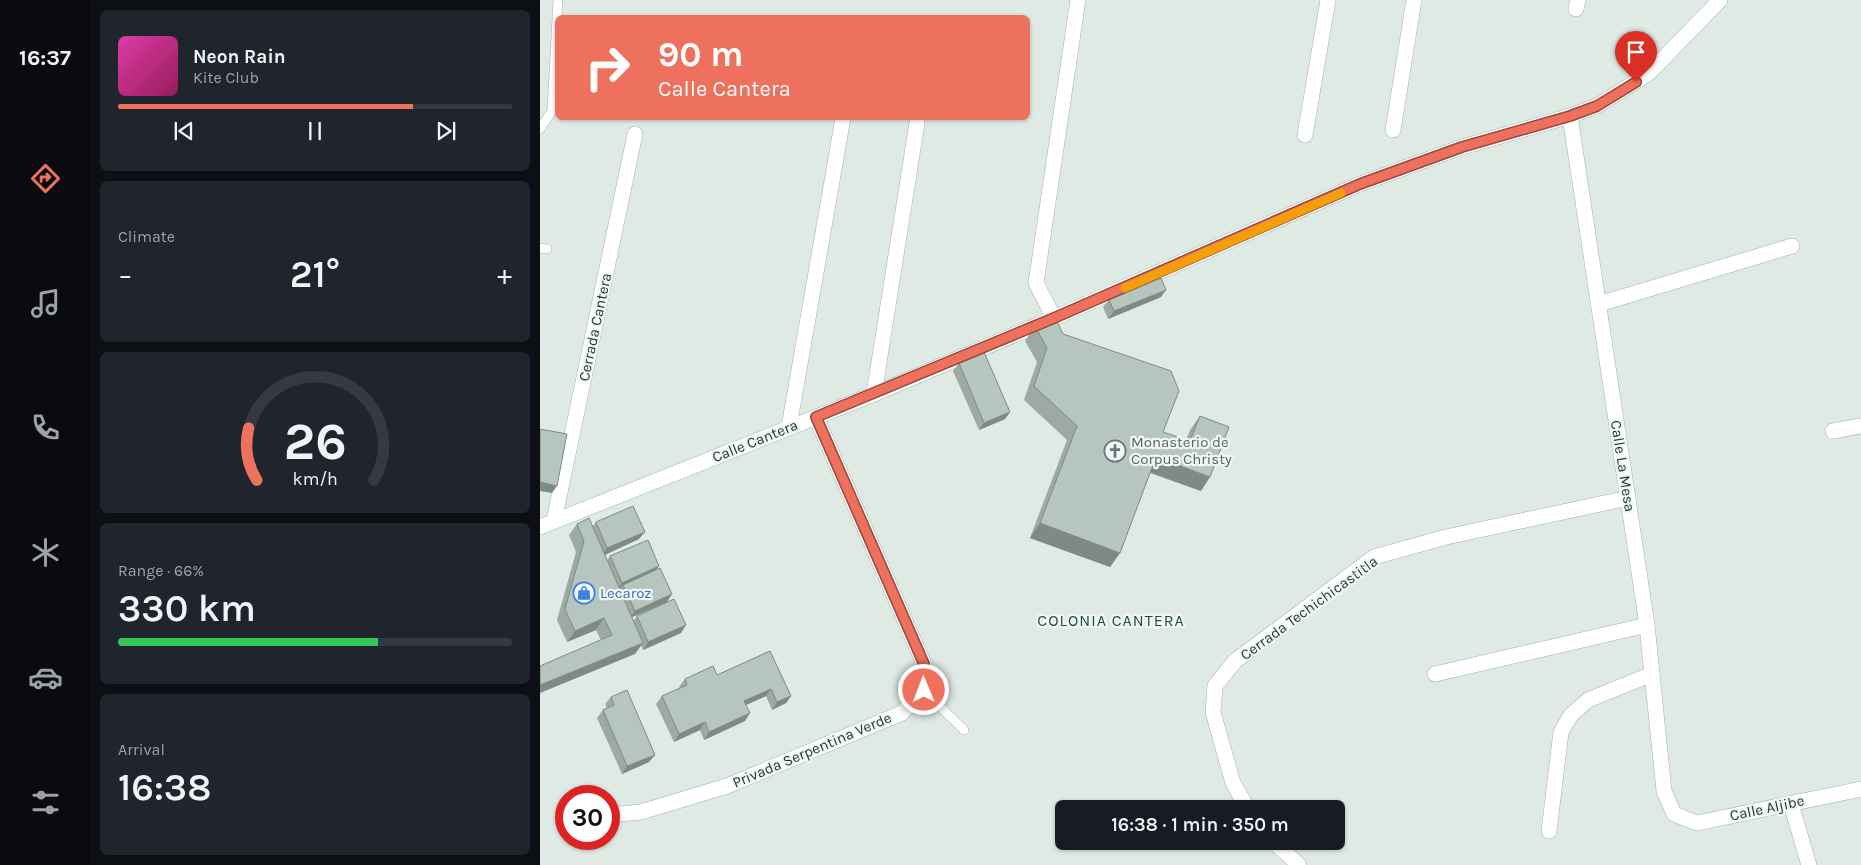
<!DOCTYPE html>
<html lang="en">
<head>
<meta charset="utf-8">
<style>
  :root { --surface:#171b24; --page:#20242c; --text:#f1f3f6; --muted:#9ea1a6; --line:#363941; --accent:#ed715c }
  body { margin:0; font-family:Karla,sans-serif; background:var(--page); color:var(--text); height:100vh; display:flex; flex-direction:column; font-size:19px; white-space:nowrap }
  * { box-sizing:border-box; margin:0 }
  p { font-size:16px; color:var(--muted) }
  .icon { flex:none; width:28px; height:28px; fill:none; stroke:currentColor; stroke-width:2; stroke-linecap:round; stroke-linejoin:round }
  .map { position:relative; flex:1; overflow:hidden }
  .side { display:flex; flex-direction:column; gap:10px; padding:10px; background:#0d0f14; width:450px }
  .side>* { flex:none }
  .top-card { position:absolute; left:15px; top:15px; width:475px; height:105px; border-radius:8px; box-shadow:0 1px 4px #0004; background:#ed715c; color:#fff; overflow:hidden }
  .speed { position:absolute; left:15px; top:785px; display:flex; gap:10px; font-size:25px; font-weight:700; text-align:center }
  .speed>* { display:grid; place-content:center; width:65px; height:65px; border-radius:50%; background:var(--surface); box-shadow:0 1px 4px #0004; line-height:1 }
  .speed .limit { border:8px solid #d22; background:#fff; color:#111 }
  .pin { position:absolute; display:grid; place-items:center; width:42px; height:42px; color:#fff; margin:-51px -21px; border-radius:50% 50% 50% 0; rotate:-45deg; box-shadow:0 0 5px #0007 }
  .pin .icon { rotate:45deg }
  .me { position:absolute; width:55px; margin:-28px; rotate:359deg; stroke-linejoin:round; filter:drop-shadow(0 0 4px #0008) }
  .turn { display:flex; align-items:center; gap:18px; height:105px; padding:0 20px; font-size:22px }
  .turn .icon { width:65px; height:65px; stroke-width:2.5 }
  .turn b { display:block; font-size:35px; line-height:42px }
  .big { font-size:38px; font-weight:600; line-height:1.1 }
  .side .widget { flex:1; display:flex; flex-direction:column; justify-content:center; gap:8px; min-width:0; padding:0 18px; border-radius:8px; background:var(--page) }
  .side .dial { align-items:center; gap:0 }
  .dial svg { height:130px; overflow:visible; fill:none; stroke:var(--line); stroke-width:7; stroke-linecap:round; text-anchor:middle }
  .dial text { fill:var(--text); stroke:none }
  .song { display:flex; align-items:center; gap:15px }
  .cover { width:60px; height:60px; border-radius:8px; background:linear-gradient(135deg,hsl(320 70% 55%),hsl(330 70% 35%)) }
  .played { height:5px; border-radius:2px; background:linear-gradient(90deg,var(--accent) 75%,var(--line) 75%) }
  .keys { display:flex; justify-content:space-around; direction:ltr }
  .heat { display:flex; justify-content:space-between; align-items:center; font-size:28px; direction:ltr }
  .charge { height:8px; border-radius:4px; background:linear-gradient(90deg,#34c759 66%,var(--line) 0) }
  .trip { position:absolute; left:515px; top:800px; width:290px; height:50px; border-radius:8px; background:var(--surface); box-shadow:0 1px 4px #0004; font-weight:600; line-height:50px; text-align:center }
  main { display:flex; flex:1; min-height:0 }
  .dock { display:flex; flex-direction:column; width:90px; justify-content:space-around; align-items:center; background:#090b0e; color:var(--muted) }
  .dock .icon { width:35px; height:35px }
  .dock .current { color:var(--accent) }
  .dock b { font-size:22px; color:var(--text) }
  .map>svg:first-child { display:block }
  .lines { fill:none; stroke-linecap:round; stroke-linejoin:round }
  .lane-casing { stroke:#a3b2ab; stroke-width:10 }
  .street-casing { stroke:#a3b2ab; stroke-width:16 }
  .secondary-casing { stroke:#9fb6ab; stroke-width:16 }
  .lane { stroke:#fff; stroke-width:9 }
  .street { stroke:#fff; stroke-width:15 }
  .secondary { stroke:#fff; stroke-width:15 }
  .wall { fill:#9da9a3 }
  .shaded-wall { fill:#7f8a84 }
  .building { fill:#b6c5bd; stroke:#7f8a84 }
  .route-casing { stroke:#9a493c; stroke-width:12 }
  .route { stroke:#ed715c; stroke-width:9 }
  .slow { stroke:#f59e0b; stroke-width:9 }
  .labels { text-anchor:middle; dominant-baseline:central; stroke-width:4.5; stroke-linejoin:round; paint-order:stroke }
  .street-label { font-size:15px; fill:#213a31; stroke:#f0f7f3 }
  .worship-label { font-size:15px; fill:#5b616d; stroke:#f0f7f3; text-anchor:start }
  .shop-label { font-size:15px; fill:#366cbe; stroke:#f0f7f3; text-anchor:start }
  .neighbourhood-label { font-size:16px; letter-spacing:1px; fill:#1e4b3c; stroke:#f0f7f3 }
</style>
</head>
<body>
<main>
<nav class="dock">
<b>16:37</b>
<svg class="icon current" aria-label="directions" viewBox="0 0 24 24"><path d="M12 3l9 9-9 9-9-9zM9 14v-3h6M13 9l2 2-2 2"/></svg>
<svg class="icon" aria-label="music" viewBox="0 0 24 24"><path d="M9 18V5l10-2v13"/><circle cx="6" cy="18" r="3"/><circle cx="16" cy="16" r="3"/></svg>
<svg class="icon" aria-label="phone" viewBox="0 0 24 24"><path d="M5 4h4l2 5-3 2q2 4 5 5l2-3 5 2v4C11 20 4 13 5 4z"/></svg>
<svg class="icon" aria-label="climate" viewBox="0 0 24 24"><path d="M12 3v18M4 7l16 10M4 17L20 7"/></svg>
<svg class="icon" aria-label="car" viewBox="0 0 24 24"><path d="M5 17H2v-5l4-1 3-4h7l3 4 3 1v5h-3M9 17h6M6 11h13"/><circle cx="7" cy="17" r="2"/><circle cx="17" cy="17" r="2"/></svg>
<svg class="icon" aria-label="filters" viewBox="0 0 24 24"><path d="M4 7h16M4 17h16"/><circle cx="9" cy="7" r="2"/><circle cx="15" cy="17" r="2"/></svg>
</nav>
<section class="side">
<div class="widget">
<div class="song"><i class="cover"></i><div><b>Neon Rain</b><p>Kite Club</p></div></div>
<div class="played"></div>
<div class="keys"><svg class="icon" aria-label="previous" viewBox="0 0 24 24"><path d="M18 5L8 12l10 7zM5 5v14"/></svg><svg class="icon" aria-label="pause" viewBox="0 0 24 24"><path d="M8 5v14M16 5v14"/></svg><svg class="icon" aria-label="next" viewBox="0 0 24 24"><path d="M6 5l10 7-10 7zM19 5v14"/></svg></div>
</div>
<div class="widget"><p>Climate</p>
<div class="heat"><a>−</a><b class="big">21°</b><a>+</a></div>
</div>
<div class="widget dial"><svg viewBox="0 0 100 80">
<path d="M14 69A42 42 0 1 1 86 69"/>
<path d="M14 69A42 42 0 0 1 9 37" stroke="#ed715c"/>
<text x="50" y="56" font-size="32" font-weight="700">26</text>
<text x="50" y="72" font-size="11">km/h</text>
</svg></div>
<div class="widget"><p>Range · 66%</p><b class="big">330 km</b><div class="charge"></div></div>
<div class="widget"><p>Arrival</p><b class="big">16:38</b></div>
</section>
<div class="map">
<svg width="1321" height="865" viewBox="0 0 1321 865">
  <rect width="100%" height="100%" fill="#e0eae5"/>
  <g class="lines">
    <!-- lane casing -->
    <g class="lane-casing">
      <g id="lane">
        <polyline points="0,129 12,111 18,0"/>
        <polyline points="0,248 7,249"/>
        <polyline points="384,691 424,730"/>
      </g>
    </g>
    <!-- street casing -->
    <g class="street-casing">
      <g id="street">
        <polyline points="1036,9 1038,0"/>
        <polyline points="853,130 874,0"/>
        <polyline points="765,135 788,0"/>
        <polyline points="1059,304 1252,246"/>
        <polyline points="514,318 496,283 538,0"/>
        <polyline points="334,394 377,123"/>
        <polyline points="249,427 303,118"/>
        <polyline points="1293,431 1321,426"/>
        <polyline points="14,521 95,134"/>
        <polyline points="895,674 1107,625"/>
        <polyline points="1251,804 1269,865"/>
        <polyline points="708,809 693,783 673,712 675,686 695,661 834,557 906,537 1088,498"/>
        <polyline points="69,815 101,812 187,786 362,713 384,690 384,664 276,417"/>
        <polyline points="24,818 26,818"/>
        <polyline points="1009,831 1021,732 1031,715 1048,700 1112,674"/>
        <polyline points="733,841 759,865"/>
      </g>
    </g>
    <!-- secondary casing -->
    <g class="secondary-casing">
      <g id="secondary">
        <polyline points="1030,116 1107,625 1124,791 1134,814 1157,823 1321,789"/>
        <polyline points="0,527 334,394 514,318 820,184 922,147 1030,116 1057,106 1109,73 1180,0"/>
      </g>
    </g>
    <!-- lane -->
    <use href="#lane" class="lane"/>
    <!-- street -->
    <use href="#street" class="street"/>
    <!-- secondary -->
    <use href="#secondary" class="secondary"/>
  </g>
  <!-- wall -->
  <g class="wall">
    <polygon points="621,297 568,319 563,307 569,300"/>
    <polygon points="495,326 523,334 623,432 646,440 650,430 660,416 661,491 610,473 580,553 570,567 490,538 527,440 484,400 497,362 485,341"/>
    <polygon points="419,363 470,412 465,419 439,430 413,371"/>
    <polygon points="56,522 99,539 65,555 67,561 70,556 117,570 132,594 127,602 92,617 93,621 97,616 141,633 103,650 101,645 95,654 61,640 56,630 27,642 17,620 36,552 29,535 37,524 53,526"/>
    <polygon points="230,651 251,696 246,703 232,710 226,696 206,705 205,721 164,740 160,730 134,742 116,704 122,696 140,688 139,687 145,679 177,675"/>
    <polygon points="71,697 109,762 82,774 57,718 63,710 67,708 65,704"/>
  </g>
  <!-- shaded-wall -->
  <g class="shaded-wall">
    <polygon points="626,290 621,297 568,319 574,311"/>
    <polygon points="470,412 465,419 439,430 444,423"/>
    <polygon points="616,457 670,477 661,491 606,471"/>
    <polygon points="0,482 17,486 12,493 0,491"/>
    <polygon points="500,523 580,553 570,567 490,538"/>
    <polygon points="105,532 99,539 62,556 67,548"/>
    <polygon points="119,566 114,573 83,585 80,589 77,590 82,583"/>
    <polygon points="132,594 127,602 90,618 95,611"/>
    <polygon points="64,618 56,630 27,642 35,631"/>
    <polygon points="146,625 141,633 103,650 108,642"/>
    <polygon points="103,643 95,654 0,693 0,685"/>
    <polygon points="231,689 226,696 199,708 204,701"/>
    <polygon points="251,696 246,703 232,710 237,702"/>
    <polygon points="210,713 205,721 164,740 169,732"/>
    <polygon points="165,722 160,730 134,742 139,734"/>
    <polygon points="115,755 109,762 82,774 87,766"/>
  </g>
  <!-- building -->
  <g class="building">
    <polygon points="621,278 626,290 574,311 569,300"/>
    <polygon points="515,317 523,334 631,371 639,391 623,432 650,441 660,416 689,427 670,477 616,457 580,553 500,523 537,426 494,386 507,348 495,326"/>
    <polygon points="444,352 470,412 444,423 419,363"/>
    <polygon points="0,429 27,434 17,486 0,482"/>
    <polygon points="93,506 105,532 67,548 56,522"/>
    <polygon points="49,518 103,643 0,685 0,666 72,635 64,618 35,631 25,609 44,541 37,524"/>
    <polygon points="108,540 119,566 82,583 70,556"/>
    <polygon points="120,568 132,594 95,611 83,585"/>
    <polygon points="134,599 146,625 108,642 97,616"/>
    <polygon points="230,651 251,696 237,702 231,689 204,701 210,713 169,732 165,722 139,734 122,696 147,685 145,679 173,666 177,675"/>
    <polygon points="87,690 115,755 87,766 63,710 74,705 71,697"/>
  </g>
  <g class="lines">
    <!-- route casing -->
    <g class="route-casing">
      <polyline id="route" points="384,690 384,664 276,417 514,318 820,184 922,147 1030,116 1057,106 1096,82"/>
    </g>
    <!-- route -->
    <use href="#route" class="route"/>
    <!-- slow -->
    <polyline class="slow" points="585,288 801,193"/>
  </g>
  <!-- icons -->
  <defs>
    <g id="church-ring" transform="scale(1.125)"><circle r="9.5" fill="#f0f7f3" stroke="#6b7280" stroke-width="1.5"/><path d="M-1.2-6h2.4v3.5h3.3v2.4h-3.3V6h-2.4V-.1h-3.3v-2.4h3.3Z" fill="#6b7280"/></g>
    <g id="shop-ring" transform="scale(1.125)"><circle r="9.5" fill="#f0f7f3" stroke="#3f7fe0" stroke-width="1.5"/><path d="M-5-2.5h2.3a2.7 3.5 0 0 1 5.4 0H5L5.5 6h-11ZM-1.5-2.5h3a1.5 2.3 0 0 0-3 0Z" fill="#3f7fe0"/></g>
  </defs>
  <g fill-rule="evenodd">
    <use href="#church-ring" x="575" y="451"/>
    <use href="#shop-ring" x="44" y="593"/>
  </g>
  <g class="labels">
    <!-- street labels -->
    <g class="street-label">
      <text transform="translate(55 327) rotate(-78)">Cerrada Cantera</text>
      <text transform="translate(215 441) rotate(-22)">Calle Cantera</text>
      <text transform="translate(1083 466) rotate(81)">Calle La Mesa</text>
      <text transform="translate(769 608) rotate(-36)">Cerrada Techichicastitla</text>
      <text transform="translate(272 750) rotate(-23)">Privada Serpentina Verde</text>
      <text transform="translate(1227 808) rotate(-12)">Calle Aljibe</text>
    </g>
    <!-- worship labels -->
    <g class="worship-label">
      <text x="591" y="442">Monasterio de<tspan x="591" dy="17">Corpus Christy</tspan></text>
    </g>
    <!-- shop labels -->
    <g class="shop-label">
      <text x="60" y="593">Lecaroz</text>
    </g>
    <!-- neighbourhood labels -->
    <g class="neighbourhood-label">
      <text x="571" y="620">COLONIA CANTERA</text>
    </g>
  </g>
</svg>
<div class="speed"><div class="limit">30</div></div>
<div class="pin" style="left:1096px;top:82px;background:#d93025"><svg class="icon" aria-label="arrive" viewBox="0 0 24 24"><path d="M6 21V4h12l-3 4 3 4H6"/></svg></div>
<svg class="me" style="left:384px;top:690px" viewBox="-20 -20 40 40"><circle r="17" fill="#ed715c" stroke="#fff" stroke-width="3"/><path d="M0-11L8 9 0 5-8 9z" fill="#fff"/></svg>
<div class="trip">16:38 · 1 min · 350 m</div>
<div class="top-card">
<div class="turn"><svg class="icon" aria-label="right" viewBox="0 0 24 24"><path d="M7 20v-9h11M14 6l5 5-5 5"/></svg><div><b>90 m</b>Calle Cantera</div></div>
</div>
</div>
</main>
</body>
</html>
